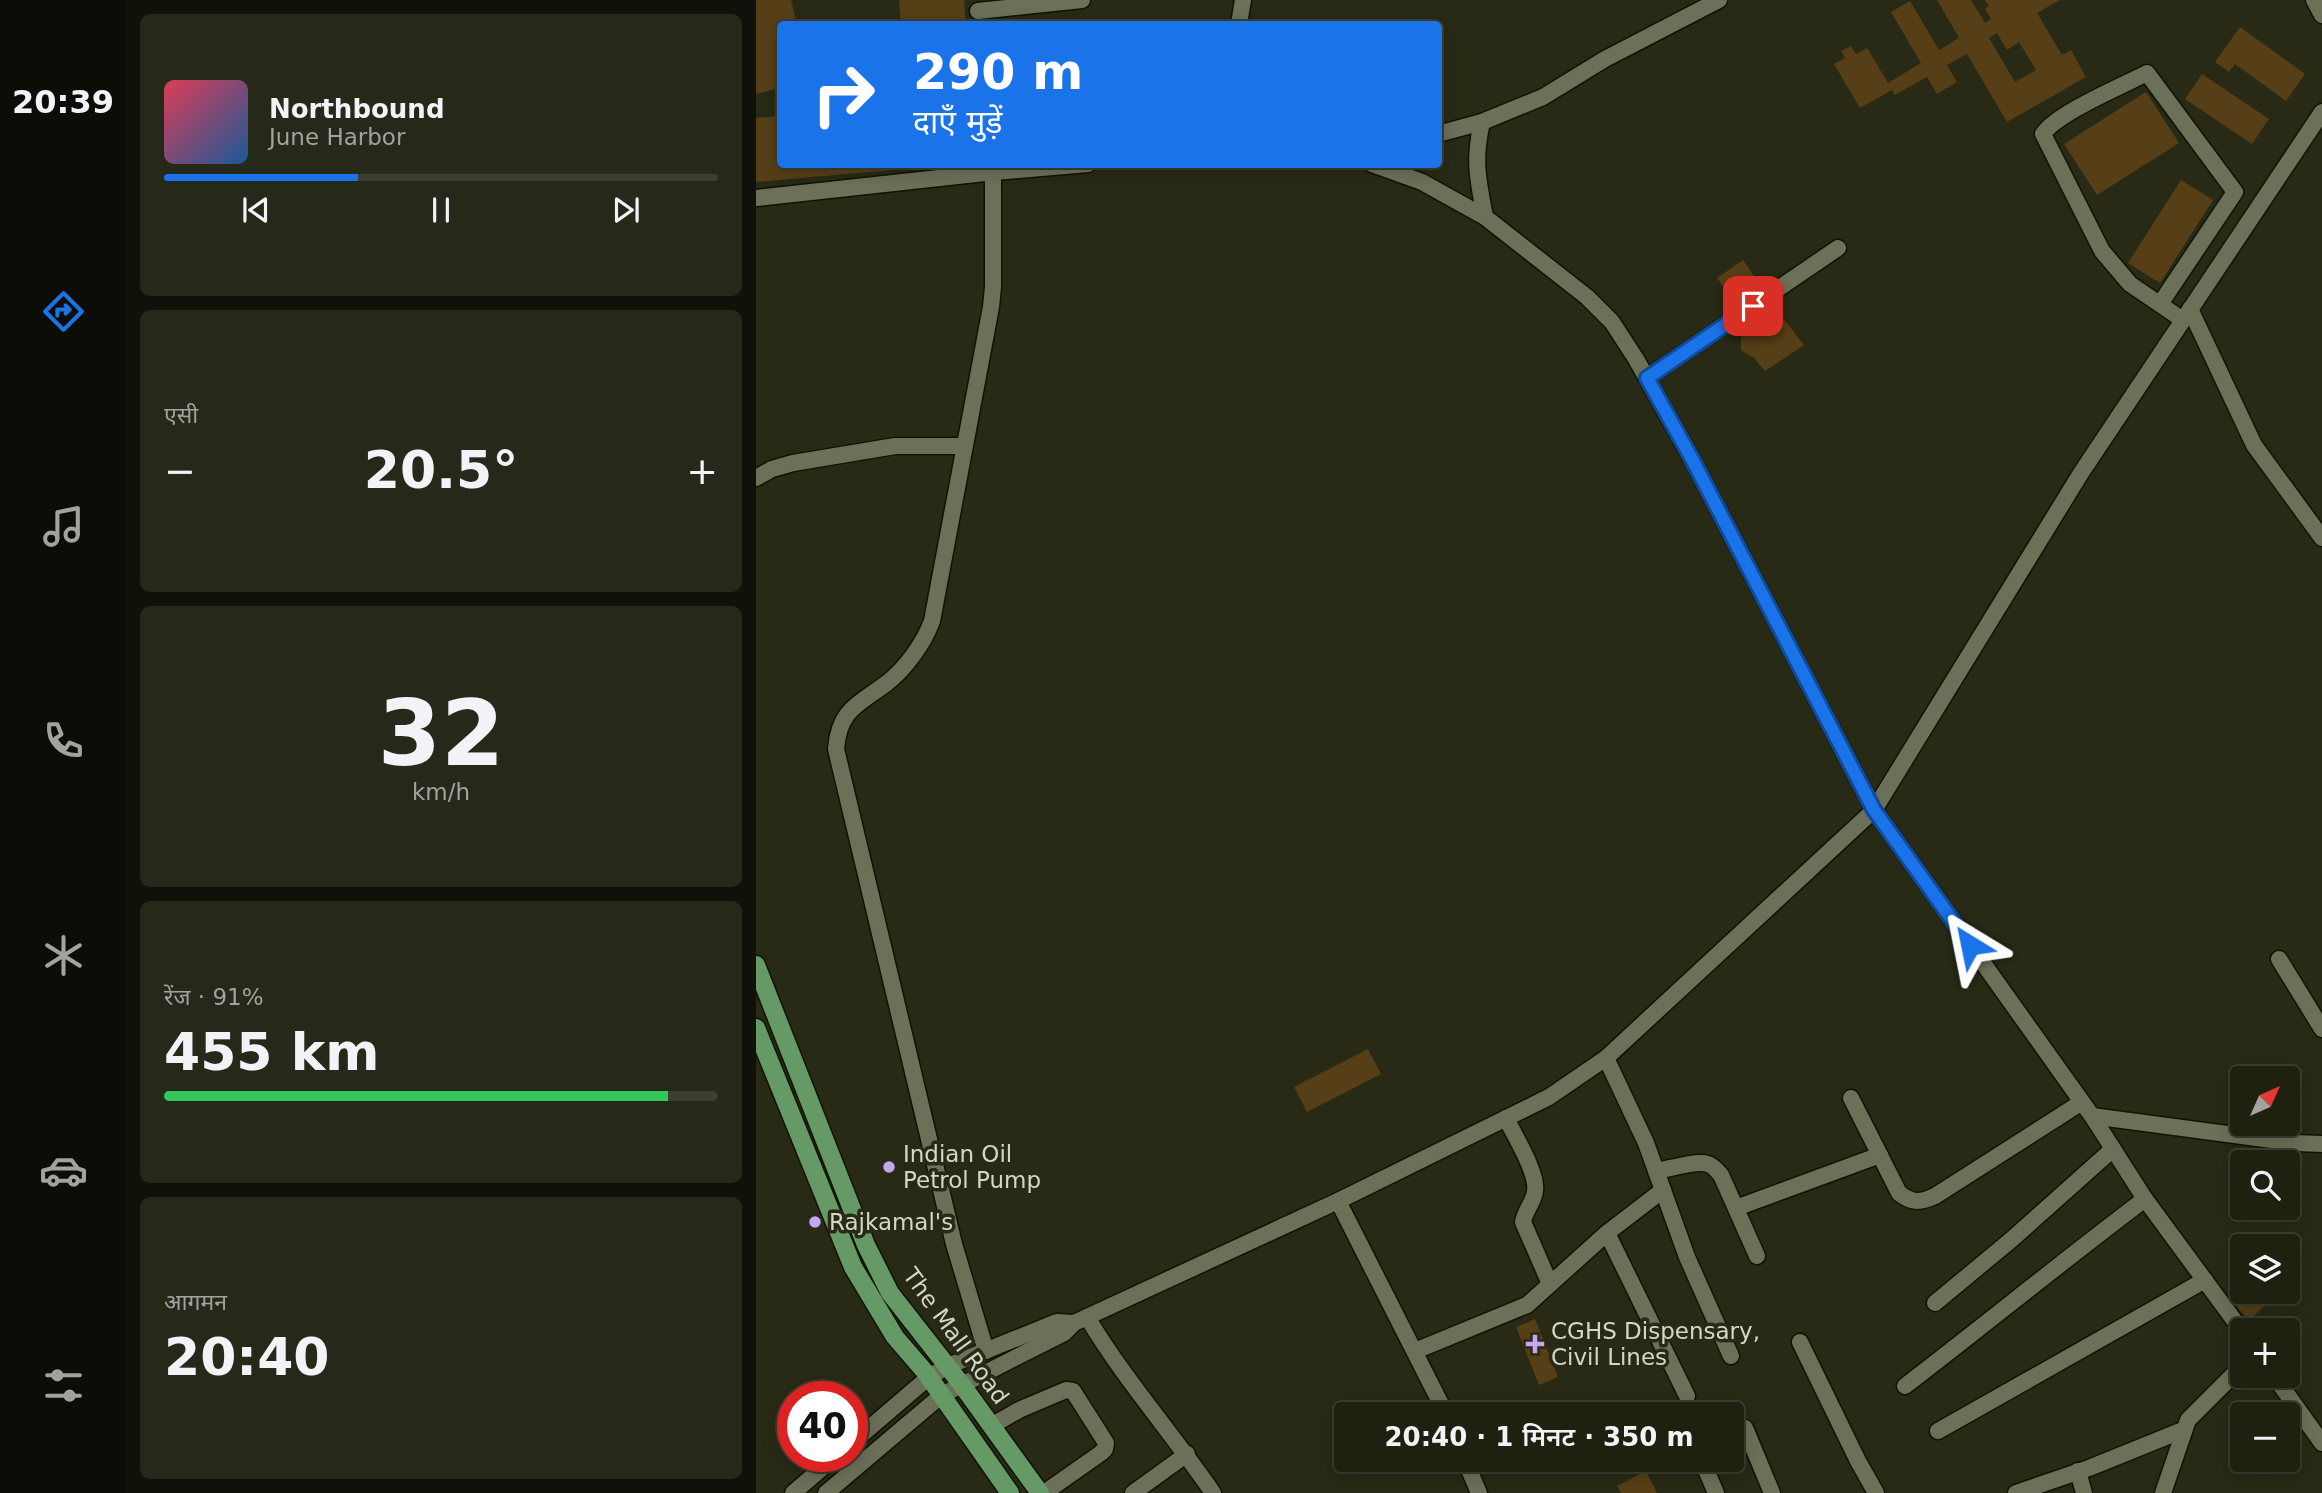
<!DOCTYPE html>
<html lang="hi">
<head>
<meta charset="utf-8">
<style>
  :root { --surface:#1e2010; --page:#262819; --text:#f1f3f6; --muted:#a1a39f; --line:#3c3e30; --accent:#1a73e8 }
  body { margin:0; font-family:"DejaVu Sans","Noto Sans Devanagari",sans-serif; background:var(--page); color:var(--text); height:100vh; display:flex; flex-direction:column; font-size:26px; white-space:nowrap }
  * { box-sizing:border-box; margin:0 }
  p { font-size:23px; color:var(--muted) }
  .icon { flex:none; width:38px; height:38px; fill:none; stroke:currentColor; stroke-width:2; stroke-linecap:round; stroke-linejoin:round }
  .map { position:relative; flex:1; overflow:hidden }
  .sheet { display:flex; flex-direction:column; gap:14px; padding:14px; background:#101209; width:630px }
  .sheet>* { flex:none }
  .top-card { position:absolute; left:21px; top:21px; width:665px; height:147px; border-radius:7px; box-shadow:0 4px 18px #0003,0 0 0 2px var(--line); background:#1a73e8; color:#fff; overflow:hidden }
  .needle { width:46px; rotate:45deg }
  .fabs { position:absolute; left:1474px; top:1066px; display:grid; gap:14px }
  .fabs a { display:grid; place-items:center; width:70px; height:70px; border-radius:7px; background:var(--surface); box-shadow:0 4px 18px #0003,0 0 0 2px var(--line); font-size:35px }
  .speed { position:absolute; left:21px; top:1381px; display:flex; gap:14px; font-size:35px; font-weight:700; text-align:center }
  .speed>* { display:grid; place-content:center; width:91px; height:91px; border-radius:50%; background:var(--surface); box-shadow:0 4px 18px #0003,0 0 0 2px var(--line); line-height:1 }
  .speed .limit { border:10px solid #d22; background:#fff; color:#111 }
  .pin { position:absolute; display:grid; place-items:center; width:60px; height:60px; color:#fff; margin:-30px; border-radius:14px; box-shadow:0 4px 10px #0006 }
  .me { position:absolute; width:77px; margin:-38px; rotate:325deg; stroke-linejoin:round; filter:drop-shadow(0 0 5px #0008) }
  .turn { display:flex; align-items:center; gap:24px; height:147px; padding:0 21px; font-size:32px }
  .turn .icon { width:91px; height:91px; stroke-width:2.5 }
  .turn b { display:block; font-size:49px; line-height:60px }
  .big { font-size:52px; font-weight:600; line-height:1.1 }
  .sheet .widget { flex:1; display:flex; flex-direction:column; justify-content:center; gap:10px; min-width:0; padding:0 24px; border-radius:10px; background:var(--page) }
  .sheet .dial { align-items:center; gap:0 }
  .dial b { font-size:91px; line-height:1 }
  .song { display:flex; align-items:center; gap:21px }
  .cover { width:84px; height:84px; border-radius:10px; background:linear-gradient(135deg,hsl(350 70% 55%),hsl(210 70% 35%)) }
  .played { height:7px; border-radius:4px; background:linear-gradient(90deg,var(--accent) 35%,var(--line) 35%) }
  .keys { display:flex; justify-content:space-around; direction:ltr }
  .heat { display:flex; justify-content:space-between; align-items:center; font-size:38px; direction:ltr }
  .charge { height:10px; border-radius:5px; background:linear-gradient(90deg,#34c759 91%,var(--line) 0) }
  .trip { position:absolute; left:578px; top:1402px; width:410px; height:70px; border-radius:7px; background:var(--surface); box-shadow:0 4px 18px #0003,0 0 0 2px var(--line); font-weight:600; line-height:70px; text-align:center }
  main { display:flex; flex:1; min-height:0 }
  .dock { display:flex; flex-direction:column; width:126px; justify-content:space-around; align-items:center; background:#0c0d06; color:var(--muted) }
  .dock .icon { width:49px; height:49px }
  .dock .active { color:var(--accent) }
  .dock b { font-size:32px; color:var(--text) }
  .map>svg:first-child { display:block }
  .building { fill:#563f17; fill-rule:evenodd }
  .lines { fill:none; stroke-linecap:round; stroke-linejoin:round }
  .minor-casing { stroke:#111301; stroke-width:19 }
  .major-casing { stroke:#111301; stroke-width:21 }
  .minor { stroke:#6d7058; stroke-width:16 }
  .major { stroke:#659a66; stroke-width:18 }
  .route-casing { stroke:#114b97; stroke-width:18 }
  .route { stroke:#1a73e8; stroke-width:12 }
  .poi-dot { fill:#c3a7f2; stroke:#282a15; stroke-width:2.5 }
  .labels { text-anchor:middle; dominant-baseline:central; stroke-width:7; stroke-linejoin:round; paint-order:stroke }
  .poi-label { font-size:23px; fill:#d4d6c9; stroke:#282a15; text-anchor:start }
  .street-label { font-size:23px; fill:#d4d6c9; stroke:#282a15 }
</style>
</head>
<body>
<main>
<nav class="dock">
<b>20:39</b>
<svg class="icon active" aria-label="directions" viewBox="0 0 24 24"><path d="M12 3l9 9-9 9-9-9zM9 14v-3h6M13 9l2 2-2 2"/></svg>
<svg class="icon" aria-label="music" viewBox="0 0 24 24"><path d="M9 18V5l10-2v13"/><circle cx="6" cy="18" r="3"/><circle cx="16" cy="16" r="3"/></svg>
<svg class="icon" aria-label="phone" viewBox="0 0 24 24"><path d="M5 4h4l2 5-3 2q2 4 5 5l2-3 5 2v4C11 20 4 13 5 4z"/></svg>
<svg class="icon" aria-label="climate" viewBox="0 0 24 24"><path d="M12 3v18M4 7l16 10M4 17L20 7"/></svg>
<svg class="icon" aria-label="car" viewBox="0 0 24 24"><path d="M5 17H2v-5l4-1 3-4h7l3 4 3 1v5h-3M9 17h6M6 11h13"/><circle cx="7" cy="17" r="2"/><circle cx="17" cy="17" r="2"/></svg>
<svg class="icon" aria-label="filters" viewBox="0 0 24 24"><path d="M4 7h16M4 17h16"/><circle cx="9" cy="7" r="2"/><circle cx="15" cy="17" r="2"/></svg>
</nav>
<section class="sheet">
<div class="widget">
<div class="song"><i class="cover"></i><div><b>Northbound</b><p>June Harbor</p></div></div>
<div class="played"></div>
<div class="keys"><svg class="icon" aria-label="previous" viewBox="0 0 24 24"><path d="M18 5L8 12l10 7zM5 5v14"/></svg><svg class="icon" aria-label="pause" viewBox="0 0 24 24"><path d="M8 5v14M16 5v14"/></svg><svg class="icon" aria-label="next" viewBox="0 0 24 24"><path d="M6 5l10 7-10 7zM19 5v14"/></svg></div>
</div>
<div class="widget"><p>एसी</p>
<div class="heat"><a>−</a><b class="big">20.5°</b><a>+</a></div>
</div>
<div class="widget dial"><b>32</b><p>km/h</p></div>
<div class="widget"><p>रेंज · 91%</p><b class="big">455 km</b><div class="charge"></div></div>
<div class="widget"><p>आगमन</p><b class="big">20:40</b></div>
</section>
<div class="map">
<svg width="1566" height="1493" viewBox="0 0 1566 1493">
  <rect width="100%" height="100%" fill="#282a15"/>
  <!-- building -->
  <g class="building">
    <polygon points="0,0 35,0 41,24 24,24 24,88 0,94"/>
    <polygon points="143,0 208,0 210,24 145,24"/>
    <path d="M 1181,0 L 1215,0 L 1229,23 L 1235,19 L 1229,9 L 1233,6 L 1229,0 L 1304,0 L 1281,13 L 1306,55 L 1315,50 L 1330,77 L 1251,122 L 1211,54 L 1191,65 L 1201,82 L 1181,94 L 1171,77 L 1139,95 L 1136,90 L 1104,108 L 1078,64 L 1089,58 L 1085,51 L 1095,46 L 1100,54 L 1111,48 L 1132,83 L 1165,63 L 1135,12 L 1154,1 L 1183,50 L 1203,38 ZM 1241,33 L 1251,50 L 1263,42 L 1280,70 L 1259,82 L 1233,38 Z"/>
    <polygon points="1484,27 1549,74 1530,101 1479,64 1473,72 1459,62"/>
    <polygon points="1446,74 1513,119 1496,144 1429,99"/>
    <polygon points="1390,92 1423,143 1341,195 1308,144"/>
    <polygon points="24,116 24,164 181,164 181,166 0,182 0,118"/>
    <polygon points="1425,180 1457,200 1404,283 1372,263"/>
    <polygon points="987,260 1000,279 974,296 961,278"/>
    <polygon points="1013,300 1048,345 1009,371 998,358 985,350 985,329 993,322 989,317"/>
    <polygon points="612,1049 625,1074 551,1112 538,1087"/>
    <polygon points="1486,1284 1486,1292 1524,1292 1493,1320 1472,1297"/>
    <polygon points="779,1319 802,1377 783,1385 760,1327"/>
    <polygon points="890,1471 901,1493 865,1493 861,1486"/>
  </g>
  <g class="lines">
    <!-- minor casing -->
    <g class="minor-casing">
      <g id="minor">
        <polyline points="1558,0 1566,15"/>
        <polyline points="222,11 326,0"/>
        <polyline points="483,24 487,0"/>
        <path d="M 726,122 C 717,161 722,179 729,217"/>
        <polyline points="682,134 726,122 787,97 849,59 963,0"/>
        <polyline points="616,164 666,182 729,217 831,297 856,322 880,359 936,459 1118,810 1336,1116 1389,1199 1486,1331"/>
        <polyline points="0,198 238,172 332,164"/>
        <path d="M 1404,304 L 1479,192 L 1391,73 C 1366,86 1301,113 1287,134 L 1346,251 L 1374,284 L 1427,320"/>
        <polyline points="1434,309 1498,445 1566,538"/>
        <polyline points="891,378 1082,248"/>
        <polyline points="0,478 16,469 37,463 139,446 207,446"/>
        <polyline points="1523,959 1566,1029"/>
        <polyline points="850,1058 890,1143 931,1257 975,1356"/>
        <path d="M 1095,1098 L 1143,1193 C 1155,1203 1164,1203 1179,1196 L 1326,1102"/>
        <polyline points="1336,1116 1539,1143 1566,1144"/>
        <path d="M 750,1118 C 758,1135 782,1173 779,1191 C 778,1202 769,1210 767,1222 L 794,1284"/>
        <path d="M 900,1171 C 913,1169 940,1160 952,1164 C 958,1166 961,1171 965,1175 L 1001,1256"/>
        <polyline points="582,1201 690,1414"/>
        <polyline points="980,1208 1124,1155"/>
        <polyline points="851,1233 931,1396"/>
        <polyline points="1179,1303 1255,1240 1357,1149"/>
        <path d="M 331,1317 C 368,1379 416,1433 457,1493"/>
        <polyline points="1044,1342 1102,1461 1120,1493"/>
        <path d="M 230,1351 L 198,1244 L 80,749 C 83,709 103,704 131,683 C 150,668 168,643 176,621 L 235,307 L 237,287 L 237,164"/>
        <polyline points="659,1351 771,1305 851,1233 907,1190"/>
        <polyline points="1518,1376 1566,1443"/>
        <path d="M 1149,1386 C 1230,1324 1308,1260 1389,1199"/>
        <polyline points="235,1426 263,1410 310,1390 317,1391 350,1443 349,1449 345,1453 288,1493"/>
        <polyline points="989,1428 1016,1493"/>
        <polyline points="1182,1431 1449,1280"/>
        <polyline points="96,1443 173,1377 192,1366 301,1322 318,1323"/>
        <polyline points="709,1460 723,1493"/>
        <polyline points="947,1463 960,1493"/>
        <polyline points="1322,1471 1328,1493"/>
        <polyline points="37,1493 80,1456"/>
        <polyline points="70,1493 186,1395 308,1333 318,1323 582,1201 793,1097 850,1058 1118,810 1325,473 1566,112"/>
        <polyline points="377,1493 431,1454"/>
        <polyline points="1260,1493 1333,1468 1427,1430"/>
        <polyline points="1407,1493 1432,1420 1486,1366"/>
      </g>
    </g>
    <!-- major casing -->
    <g class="major-casing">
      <g id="major">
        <polyline points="0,965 110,1245 134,1293 206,1385 284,1493"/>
        <polyline points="0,1028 97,1267 139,1337 170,1373 254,1493"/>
      </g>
    </g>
    <!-- minor -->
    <use href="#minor" class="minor"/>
    <!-- major -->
    <use href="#major" class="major"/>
  </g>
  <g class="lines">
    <!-- route casing -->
    <g class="route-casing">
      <polyline id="route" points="997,306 891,378 936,459 1118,810 1214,945"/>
    </g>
    <!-- route -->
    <use href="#route" class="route"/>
  </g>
  <!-- markers -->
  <g class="poi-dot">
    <circle cx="133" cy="1167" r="7"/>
    <circle cx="59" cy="1222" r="7"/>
    <path d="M775.5 1333.5h7v7h7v7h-7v7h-7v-7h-7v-7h7z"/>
  </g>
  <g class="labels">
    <!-- poi labels -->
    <g class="poi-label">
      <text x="147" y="1154">Indian Oil<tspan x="147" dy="26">Petrol Pump</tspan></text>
      <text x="73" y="1222">Rajkamal's</text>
      <text x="795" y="1331">CGHS Dispensary,<tspan x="795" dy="26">Civil Lines</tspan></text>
    </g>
    <!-- street labels -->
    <g class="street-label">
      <text transform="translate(200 1336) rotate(54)">The Mall Road</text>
    </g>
  </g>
</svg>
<div class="fabs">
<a><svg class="needle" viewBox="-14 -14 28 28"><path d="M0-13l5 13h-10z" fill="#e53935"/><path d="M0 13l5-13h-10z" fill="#a1a39f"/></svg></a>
<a><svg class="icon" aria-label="search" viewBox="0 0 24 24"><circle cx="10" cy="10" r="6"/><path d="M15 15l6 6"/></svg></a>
<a><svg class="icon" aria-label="layers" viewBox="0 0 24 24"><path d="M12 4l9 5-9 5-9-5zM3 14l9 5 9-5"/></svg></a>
<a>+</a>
<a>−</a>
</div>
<div class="speed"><div class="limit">40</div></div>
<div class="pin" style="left:997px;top:306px;background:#d93025"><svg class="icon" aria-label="arrive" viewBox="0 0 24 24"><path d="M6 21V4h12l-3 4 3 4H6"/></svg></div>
<svg class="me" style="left:1214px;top:945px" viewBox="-20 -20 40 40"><path d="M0-17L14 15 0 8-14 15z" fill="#1a73e8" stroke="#fff" stroke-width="4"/></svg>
<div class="trip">20:40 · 1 मिनट · 350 m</div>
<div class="top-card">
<div class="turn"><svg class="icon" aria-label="right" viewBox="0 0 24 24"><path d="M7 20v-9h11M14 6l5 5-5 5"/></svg><div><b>290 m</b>दाएँ मुड़ें</div></div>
</div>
</div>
</main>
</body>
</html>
